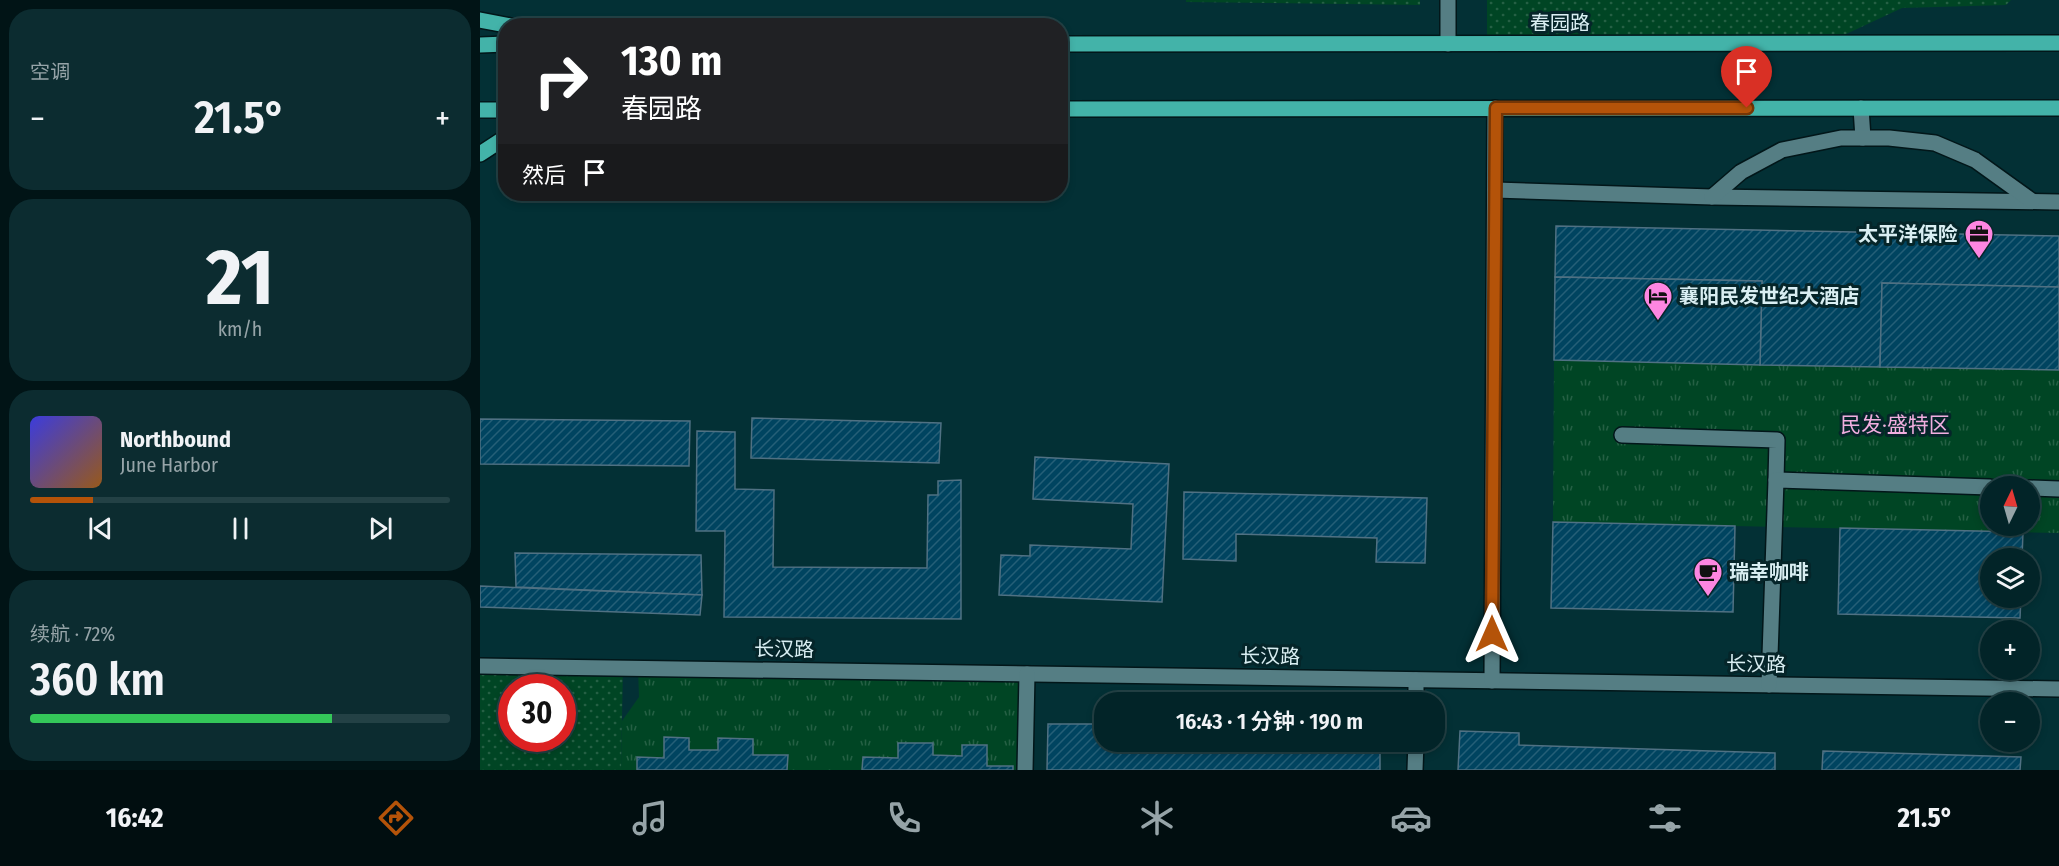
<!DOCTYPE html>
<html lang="zh">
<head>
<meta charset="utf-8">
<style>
  :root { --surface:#022428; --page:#0c2c30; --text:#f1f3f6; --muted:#96a4a8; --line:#234145; --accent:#b45309 }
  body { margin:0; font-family:"Fira Sans Condensed","Noto Sans SC",sans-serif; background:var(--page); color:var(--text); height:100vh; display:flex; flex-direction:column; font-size:22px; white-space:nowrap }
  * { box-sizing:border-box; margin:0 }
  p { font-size:20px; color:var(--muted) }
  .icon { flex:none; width:33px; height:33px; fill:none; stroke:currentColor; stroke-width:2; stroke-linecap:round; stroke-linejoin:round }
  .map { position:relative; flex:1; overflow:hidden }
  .details { display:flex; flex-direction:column; gap:9px; padding:9px; background:#011416; width:480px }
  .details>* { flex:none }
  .banner { position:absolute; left:18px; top:18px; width:570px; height:183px; border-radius:24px; box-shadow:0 3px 9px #0003,0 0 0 2px var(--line); background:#202124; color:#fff; overflow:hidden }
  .needle { width:39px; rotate:5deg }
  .controls { position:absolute; left:1500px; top:476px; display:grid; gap:12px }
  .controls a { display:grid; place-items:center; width:60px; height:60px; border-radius:50%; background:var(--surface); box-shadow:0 3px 9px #0003,0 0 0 2px var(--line); font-size:30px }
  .speed { position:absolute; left:18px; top:674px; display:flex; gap:12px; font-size:30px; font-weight:700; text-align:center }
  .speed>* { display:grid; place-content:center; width:78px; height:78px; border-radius:50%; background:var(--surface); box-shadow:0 3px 9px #0003,0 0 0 2px var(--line); line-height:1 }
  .speed .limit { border:9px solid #d22; background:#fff; color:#111 }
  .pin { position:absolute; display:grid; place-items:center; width:51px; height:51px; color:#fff; margin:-62px -26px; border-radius:50% 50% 50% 0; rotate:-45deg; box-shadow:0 0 6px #0007 }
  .pin .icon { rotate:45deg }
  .me { position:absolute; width:66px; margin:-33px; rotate:0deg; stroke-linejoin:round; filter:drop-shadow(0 0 4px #0008) }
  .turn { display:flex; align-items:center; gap:21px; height:126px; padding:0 24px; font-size:27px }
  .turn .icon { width:78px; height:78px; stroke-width:2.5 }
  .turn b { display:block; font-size:42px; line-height:51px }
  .then { display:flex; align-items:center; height:57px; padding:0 24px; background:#0003; gap:12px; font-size:22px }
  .big { font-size:45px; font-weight:600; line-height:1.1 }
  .details .card { flex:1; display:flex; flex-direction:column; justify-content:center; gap:9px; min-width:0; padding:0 21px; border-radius:24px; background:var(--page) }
  .details .dial { align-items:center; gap:0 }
  .dial b { font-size:78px; line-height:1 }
  .song { display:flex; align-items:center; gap:18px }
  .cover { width:72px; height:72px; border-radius:9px; background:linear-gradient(135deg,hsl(240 70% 55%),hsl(30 70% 35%)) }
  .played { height:6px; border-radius:3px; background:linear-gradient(90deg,var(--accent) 15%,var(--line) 15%) }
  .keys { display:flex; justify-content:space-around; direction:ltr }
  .heat { display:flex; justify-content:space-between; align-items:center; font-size:33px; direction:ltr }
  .charge { height:9px; border-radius:4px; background:linear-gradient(90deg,#34c759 72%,var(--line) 0) }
  .trip { position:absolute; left:614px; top:692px; width:351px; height:60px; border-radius:24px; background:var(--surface); box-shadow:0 3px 9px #0003,0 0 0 2px var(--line); font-weight:600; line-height:60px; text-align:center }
  .tab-bar { display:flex; height:96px; justify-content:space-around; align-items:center; background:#010e10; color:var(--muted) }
  .tab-bar .icon { width:42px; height:42px }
  .tab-bar .current { color:var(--accent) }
  .tab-bar b { font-size:27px; color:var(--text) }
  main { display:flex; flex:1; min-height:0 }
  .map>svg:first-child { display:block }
  .grass { fill:url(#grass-tufts); fill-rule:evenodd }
  .park { fill:url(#park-dots); fill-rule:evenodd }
  .building { fill:url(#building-hatch); stroke:#507183; stroke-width:1.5 }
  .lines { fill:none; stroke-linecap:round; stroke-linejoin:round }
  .minor-casing { stroke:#021619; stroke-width:18 }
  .major-casing { stroke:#021619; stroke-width:18 }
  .minor { stroke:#557e84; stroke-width:15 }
  .major { stroke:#43b3a9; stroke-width:15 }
  .route-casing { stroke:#753606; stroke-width:15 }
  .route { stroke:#b45309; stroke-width:10 }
  .labels { text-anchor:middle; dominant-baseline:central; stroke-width:6; stroke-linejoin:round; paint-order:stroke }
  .street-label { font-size:20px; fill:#d9eef2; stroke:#052529 }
  .poi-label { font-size:20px; font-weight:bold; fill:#d9eef2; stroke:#052529; text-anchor:start }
  .neighbourhood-label { font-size:21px; fill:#f1aedf; stroke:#052529 }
</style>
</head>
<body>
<main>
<section class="details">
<div class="card"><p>空调</p>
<div class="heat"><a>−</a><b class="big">21.5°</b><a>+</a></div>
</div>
<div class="card dial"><b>21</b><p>km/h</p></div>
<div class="card">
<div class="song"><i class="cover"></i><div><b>Northbound</b><p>June Harbor</p></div></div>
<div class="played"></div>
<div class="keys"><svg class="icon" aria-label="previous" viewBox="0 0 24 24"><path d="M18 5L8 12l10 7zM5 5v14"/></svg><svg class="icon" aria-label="pause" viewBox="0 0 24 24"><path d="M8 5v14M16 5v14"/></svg><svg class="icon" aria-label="next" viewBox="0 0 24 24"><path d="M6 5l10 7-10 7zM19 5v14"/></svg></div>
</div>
<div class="card"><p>续航 · 72%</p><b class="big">360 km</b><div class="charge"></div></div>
</section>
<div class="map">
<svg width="1579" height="770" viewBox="0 0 1579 770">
  <defs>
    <pattern id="grass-tufts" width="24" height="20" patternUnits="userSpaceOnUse" patternTransform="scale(1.5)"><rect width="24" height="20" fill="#004524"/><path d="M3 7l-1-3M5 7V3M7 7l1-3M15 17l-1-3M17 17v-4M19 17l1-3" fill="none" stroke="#256044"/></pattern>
    <pattern id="park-dots" width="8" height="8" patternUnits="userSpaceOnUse" patternTransform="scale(1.5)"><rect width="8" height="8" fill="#004524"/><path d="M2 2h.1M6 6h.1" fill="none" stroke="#256044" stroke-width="1.8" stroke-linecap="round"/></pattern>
    <pattern id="building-hatch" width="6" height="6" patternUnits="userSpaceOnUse" patternTransform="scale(1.5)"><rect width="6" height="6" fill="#004460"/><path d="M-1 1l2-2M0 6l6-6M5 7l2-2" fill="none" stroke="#255f77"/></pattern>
  </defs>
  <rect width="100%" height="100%" fill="#033035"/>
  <!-- grass -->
  <g class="grass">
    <path d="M 1074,360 L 1579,370 L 1579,533 L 1073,522 ZM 1510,486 L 1550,486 L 1550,525 L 1510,525 Z"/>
    <polygon points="158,668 547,674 545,770 141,770 142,721 159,697"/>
  </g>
  <!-- park -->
  <g class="park">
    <polygon points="706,0 940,0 940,5 706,2"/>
    <polygon points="1007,0 1531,0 1526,5 1422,8 1347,43 1007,44"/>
    <path d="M 0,666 L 143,668 L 141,770 L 0,770 ZM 32,687 L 82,687 L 82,738 L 32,738 Z"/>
  </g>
  <!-- building -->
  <g class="building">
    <polygon points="1076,226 1579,236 1579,287 1402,283 1400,367 1280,365 1282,281 1075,277"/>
    <polygon points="1075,277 1282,281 1280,365 1074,360"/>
    <polygon points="1402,283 1579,287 1579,370 1400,367"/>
    <polygon points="272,418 461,423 459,463 271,458"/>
    <polygon points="0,419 210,421 209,466 0,464"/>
    <polygon points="217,431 255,432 255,489 294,490 293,567 447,568 448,495 458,495 458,481 481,480 481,619 244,617 245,531 216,531"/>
    <polygon points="555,457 689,464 682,602 519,595 521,555 550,556 550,545 651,549 653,504 553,499"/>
    <polygon points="704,492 947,498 945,563 896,562 897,538 756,534 756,561 703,559"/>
    <polygon points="1073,522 1255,526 1253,612 1071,608"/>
    <polygon points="1360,528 1543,532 1542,558 1510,558 1510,597 1541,597 1540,618 1358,614"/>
    <polygon points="35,553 221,555 222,595 36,587"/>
    <polygon points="0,586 222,595 220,615 0,607"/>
    <polygon points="568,724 624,724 624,741 900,741 900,770 567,770"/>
    <polygon points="980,731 1039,733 1039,745 1295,753 1295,770 978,770"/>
    <polygon points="184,737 209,738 209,750 238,750 238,738 273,739 273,755 308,755 307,770 157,770 157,757 184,758"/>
    <polygon points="418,743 453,743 453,755 482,756 482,745 507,745 507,766 533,766 533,770 382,770 383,757 418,758"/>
    <polygon points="1343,751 1541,757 1540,770 1342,770"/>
  </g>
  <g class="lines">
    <!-- minor casing -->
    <g class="minor-casing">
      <g id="minor">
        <polyline points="968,0 968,44"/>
        <polyline points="1381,108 1383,138"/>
        <polyline points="1015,190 1232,197 1579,202"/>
        <polyline points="1232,197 1261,172 1302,150 1361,138 1409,138 1455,143 1495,160 1552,201"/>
        <polyline points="1142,435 1297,440 1296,480"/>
        <polyline points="1550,488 1579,489"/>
        <polyline points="0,666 1579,689"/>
        <polyline points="1012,681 1015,108"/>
        <polyline points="1289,685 1296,480 1510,487"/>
        <polyline points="936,702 936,680"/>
        <polyline points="545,770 547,674"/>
        <polyline points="935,770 936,741"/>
      </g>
    </g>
    <!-- major casing -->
    <g class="major-casing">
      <g id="major">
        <polyline points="0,20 31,26"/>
        <polyline points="580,44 1579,43"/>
        <polyline points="0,45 26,44"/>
        <polyline points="580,109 1579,108"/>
        <polyline points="0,110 26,110"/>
        <polyline points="0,154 26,137"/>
      </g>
    </g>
    <!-- minor -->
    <use href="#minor" class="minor"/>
    <!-- major -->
    <use href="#major" class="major"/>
  </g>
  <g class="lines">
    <!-- route casing -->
    <g class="route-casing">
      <polyline id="route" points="1012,634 1016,108 1267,108"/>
    </g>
    <!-- route -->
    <use href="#route" class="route"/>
  </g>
  <!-- icons -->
  <defs>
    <g id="office-pin" transform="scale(1.5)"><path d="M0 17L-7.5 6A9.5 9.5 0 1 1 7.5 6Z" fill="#fd86e1" stroke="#052529"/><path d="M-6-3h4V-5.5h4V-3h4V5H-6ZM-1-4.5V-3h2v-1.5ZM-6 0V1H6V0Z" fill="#111"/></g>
    <g id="hotel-pin" transform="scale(1.5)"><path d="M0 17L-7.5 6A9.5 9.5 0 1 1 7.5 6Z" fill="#fd86e1" stroke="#052529"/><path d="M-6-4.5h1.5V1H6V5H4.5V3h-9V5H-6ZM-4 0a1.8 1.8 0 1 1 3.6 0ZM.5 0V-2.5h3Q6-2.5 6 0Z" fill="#111"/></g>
    <g id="cafe-pin" transform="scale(1.5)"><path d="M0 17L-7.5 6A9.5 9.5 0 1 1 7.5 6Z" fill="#fd86e1" stroke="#052529"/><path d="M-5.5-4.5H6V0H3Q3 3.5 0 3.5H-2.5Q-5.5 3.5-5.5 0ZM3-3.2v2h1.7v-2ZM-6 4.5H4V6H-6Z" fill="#111"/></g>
  </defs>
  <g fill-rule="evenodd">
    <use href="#office-pin" x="1499" y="234"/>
    <use href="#hotel-pin" x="1178" y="296"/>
    <use href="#cafe-pin" x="1228" y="572"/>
  </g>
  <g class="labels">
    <!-- street labels -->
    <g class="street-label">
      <text x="1080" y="23">春园路</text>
      <text transform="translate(304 649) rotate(1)">长汉路</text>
      <text transform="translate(790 656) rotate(1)">长汉路</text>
      <text transform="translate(1276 664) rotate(1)">长汉路</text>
    </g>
    <!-- poi labels -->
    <g class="poi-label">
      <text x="1478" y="234" text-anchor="end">太平洋保险</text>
      <text x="1199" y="296">襄阳民发世纪大酒店</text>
      <text x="1249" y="572">瑞幸咖啡</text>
    </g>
    <!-- neighbourhood labels -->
    <g class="neighbourhood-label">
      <text x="1415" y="425">民发·盛特区</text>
    </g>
  </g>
</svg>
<div class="controls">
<a><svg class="needle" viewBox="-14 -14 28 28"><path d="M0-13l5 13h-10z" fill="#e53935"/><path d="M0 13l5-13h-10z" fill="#96a4a8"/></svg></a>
<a><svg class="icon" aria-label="layers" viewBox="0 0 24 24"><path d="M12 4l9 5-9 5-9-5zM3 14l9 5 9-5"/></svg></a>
<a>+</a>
<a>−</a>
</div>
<div class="speed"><div class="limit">30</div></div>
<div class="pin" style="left:1267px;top:108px;background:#d93025"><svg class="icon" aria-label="arrive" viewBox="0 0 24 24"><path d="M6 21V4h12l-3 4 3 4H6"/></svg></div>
<svg class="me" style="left:1012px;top:634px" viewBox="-20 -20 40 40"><path d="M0-17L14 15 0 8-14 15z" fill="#b45309" stroke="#fff" stroke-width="4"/></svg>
<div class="trip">16:43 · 1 分钟 · 190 m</div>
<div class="banner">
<div class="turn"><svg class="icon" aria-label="right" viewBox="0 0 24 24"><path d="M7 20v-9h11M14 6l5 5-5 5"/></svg><div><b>130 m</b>春园路</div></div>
<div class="then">然后<svg class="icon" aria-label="arrive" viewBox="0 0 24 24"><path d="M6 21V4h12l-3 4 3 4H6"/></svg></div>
</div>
</div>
</main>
<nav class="tab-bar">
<b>16:42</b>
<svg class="icon current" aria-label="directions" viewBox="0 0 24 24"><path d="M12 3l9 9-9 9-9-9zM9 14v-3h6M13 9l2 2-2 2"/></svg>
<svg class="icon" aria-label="music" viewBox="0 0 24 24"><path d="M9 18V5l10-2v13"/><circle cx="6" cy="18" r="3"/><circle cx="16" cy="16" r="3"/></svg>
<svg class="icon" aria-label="phone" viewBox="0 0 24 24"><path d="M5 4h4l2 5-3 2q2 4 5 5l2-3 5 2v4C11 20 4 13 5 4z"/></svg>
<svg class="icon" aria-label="climate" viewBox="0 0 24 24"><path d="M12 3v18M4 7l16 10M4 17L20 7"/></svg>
<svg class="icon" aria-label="car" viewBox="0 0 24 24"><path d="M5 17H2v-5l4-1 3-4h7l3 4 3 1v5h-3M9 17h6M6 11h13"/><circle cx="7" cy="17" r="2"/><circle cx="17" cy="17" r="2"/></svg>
<svg class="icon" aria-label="filters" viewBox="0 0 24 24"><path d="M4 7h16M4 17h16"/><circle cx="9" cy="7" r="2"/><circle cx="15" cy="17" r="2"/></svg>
<b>21.5°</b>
</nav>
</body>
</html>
